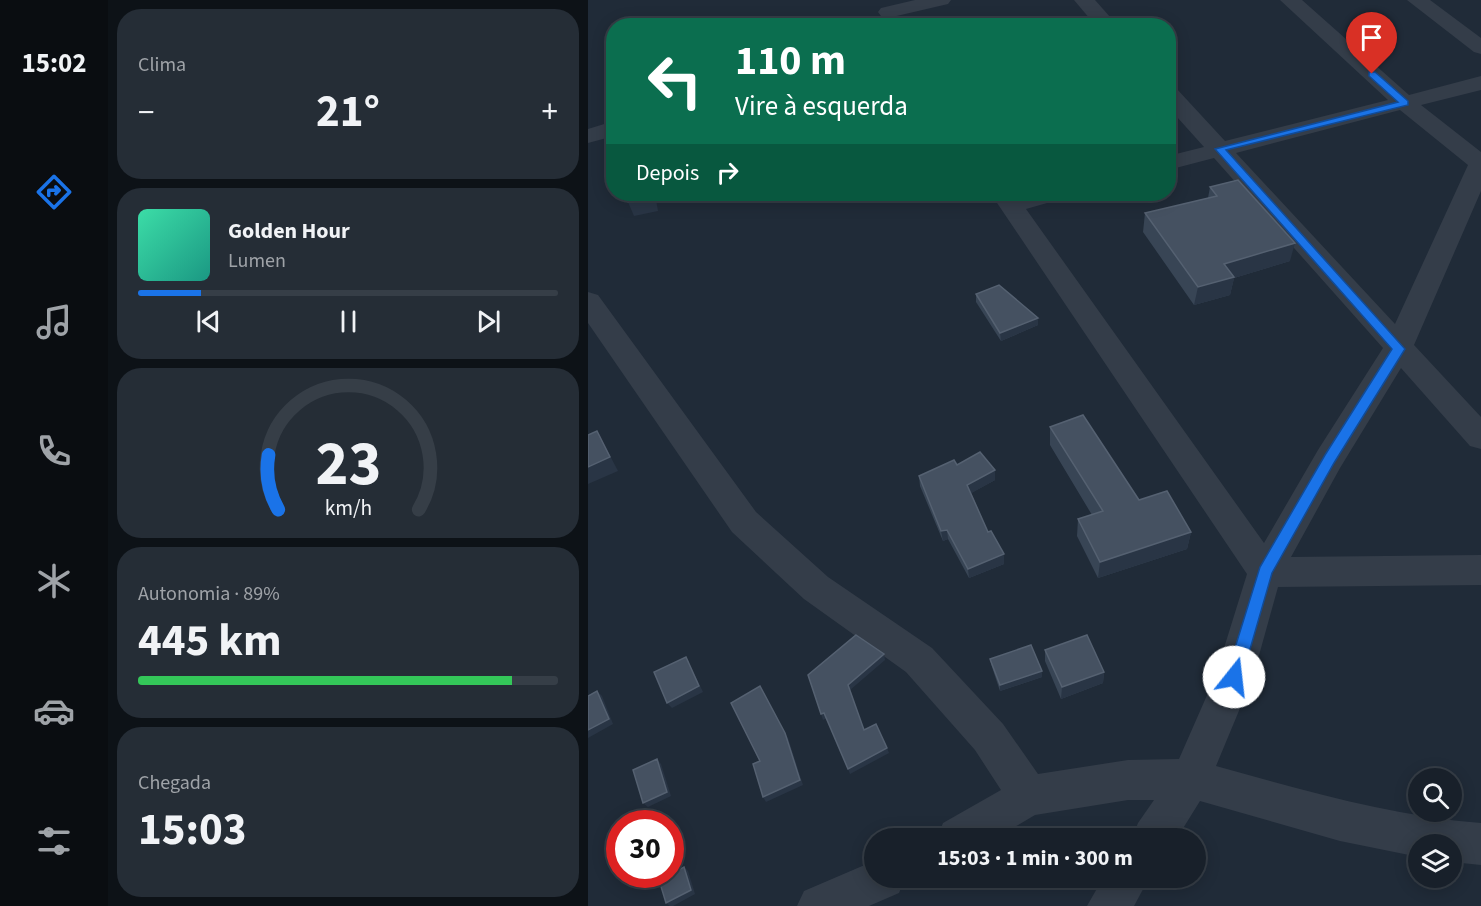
<!DOCTYPE html>
<html lang="pt">
<head>
<meta charset="utf-8">
<style>
  :root { --surface:#18202a; --page:#252d36; --text:#f1f3f6; --muted:#9fa3a8; --line:#363e47; --accent:#1a73e8 }
  body { margin:0; font-family:"Source Sans 3",sans-serif; background:var(--page); color:var(--text); height:100vh; display:flex; flex-direction:column; font-size:22px; white-space:nowrap }
  * { box-sizing:border-box; margin:0 }
  p { font-size:20px; color:var(--muted) }
  .icon { flex:none; width:33px; height:33px; fill:none; stroke:currentColor; stroke-width:2; stroke-linecap:round; stroke-linejoin:round }
  .map { position:relative; flex:1; overflow:hidden }
  .drawer { display:flex; flex-direction:column; gap:9px; padding:9px; background:#0d1217; width:480px }
  .drawer>* { flex:none }
  .hud { position:absolute; left:18px; top:18px; width:570px; height:183px; border-radius:24px; box-shadow:0 3px 15px #0003,0 0 0 2px var(--line); background:#0b6e4f; color:#fff; overflow:hidden }
  .fabs { position:absolute; left:820px; top:768px; display:grid; gap:12px }
  .fabs a { display:grid; place-items:center; width:54px; height:54px; border-radius:50%; background:var(--surface); box-shadow:0 3px 15px #0003,0 0 0 2px var(--line); font-size:30px }
  .speed { position:absolute; left:18px; top:810px; display:flex; gap:12px; font-size:30px; font-weight:700; text-align:center }
  .speed>* { display:grid; place-content:center; width:78px; height:78px; border-radius:50%; background:var(--surface); box-shadow:0 3px 15px #0003,0 0 0 2px var(--line); line-height:1 }
  .speed .limit { border:9px solid #d22; background:#fff; color:#111 }
  .pin { position:absolute; display:grid; place-items:center; width:51px; height:51px; color:#fff; margin:-62px -26px; border-radius:50% 50% 50% 0; rotate:-45deg; box-shadow:0 0 6px #0007 }
  .pin .icon { rotate:45deg }
  .me { position:absolute; width:66px; margin:-33px; rotate:16deg; stroke-linejoin:round; filter:drop-shadow(0 0 4px #0008) }
  .turn { display:flex; align-items:center; gap:21px; height:126px; padding:0 30px; font-size:27px }
  .turn .icon { width:78px; height:78px; stroke-width:2.5 }
  .turn b { display:block; font-size:42px; line-height:51px }
  .then { display:flex; align-items:center; height:57px; padding:0 30px; background:#0003; gap:12px; font-size:22px }
  .big { font-size:45px; font-weight:700; line-height:1.1 }
  .drawer .tile { flex:1; display:flex; flex-direction:column; justify-content:center; gap:9px; min-width:0; padding:0 21px; border-radius:24px; background:var(--page) }
  .drawer .dial { align-items:center; gap:0 }
  .dial svg { height:156px; overflow:visible; fill:none; stroke:var(--line); stroke-width:7; stroke-linecap:round; text-anchor:middle }
  .dial text { fill:var(--text); stroke:none }
  .song { display:flex; align-items:center; gap:18px }
  .cover { width:72px; height:72px; border-radius:9px; background:linear-gradient(135deg,hsl(160 70% 55%),hsl(170 70% 35%)) }
  .played { height:6px; border-radius:3px; background:linear-gradient(90deg,var(--accent) 15%,var(--line) 15%) }
  .keys { display:flex; justify-content:space-around; direction:ltr }
  .heat { display:flex; justify-content:space-between; align-items:center; font-size:33px; direction:ltr }
  .charge { height:9px; border-radius:4px; background:linear-gradient(90deg,#34c759 89%,var(--line) 0) }
  .trip { position:absolute; left:276px; top:828px; width:342px; height:60px; border-radius:30px; background:var(--surface); box-shadow:0 3px 15px #0003,0 0 0 2px var(--line); font-weight:700; line-height:60px; text-align:center }
  main { display:flex; flex:1; min-height:0 }
  .menu { display:flex; flex-direction:column; width:108px; justify-content:space-around; align-items:center; background:#0a0d11; color:var(--muted) }
  .menu .icon { width:42px; height:42px }
  .menu .active { color:var(--accent) }
  .menu b { font-size:27px; color:var(--text) }
  .map>svg:first-child { display:block }
  .lines { fill:none; stroke-linecap:round; stroke-linejoin:round }
  .street { fill:#343d49; fill-rule:evenodd }
  .wall { fill:#384555 }
  .shaded-wall { fill:#293545 }
  .building { fill:#455161; stroke:#556171; stroke-width:1.5 }
  .route { fill:#1a73e8; stroke:#114b97; stroke-width:1.5 }
</style>
</head>
<body>
<main>
<nav class="menu">
<b>15:02</b>
<svg class="icon active" aria-label="directions" viewBox="0 0 24 24"><path d="M12 3l9 9-9 9-9-9zM9 14v-3h6M13 9l2 2-2 2"/></svg>
<svg class="icon" aria-label="music" viewBox="0 0 24 24"><path d="M9 18V5l10-2v13"/><circle cx="6" cy="18" r="3"/><circle cx="16" cy="16" r="3"/></svg>
<svg class="icon" aria-label="phone" viewBox="0 0 24 24"><path d="M5 4h4l2 5-3 2q2 4 5 5l2-3 5 2v4C11 20 4 13 5 4z"/></svg>
<svg class="icon" aria-label="climate" viewBox="0 0 24 24"><path d="M12 3v18M4 7l16 10M4 17L20 7"/></svg>
<svg class="icon" aria-label="car" viewBox="0 0 24 24"><path d="M5 17H2v-5l4-1 3-4h7l3 4 3 1v5h-3M9 17h6M6 11h13"/><circle cx="7" cy="17" r="2"/><circle cx="17" cy="17" r="2"/></svg>
<svg class="icon" aria-label="filters" viewBox="0 0 24 24"><path d="M4 7h16M4 17h16"/><circle cx="9" cy="7" r="2"/><circle cx="15" cy="17" r="2"/></svg>
</nav>
<section class="drawer">
<div class="tile"><p>Clima</p>
<div class="heat"><a>−</a><b class="big">21°</b><a>+</a></div>
</div>
<div class="tile">
<div class="song"><i class="cover"></i><div><b>Golden Hour</b><p>Lumen</p></div></div>
<div class="played"></div>
<div class="keys"><svg class="icon" aria-label="previous" viewBox="0 0 24 24"><path d="M18 5L8 12l10 7zM5 5v14"/></svg><svg class="icon" aria-label="pause" viewBox="0 0 24 24"><path d="M8 5v14M16 5v14"/></svg><svg class="icon" aria-label="next" viewBox="0 0 24 24"><path d="M6 5l10 7-10 7zM19 5v14"/></svg></div>
</div>
<div class="tile dial"><svg viewBox="0 0 100 80">
<path d="M14 69A42 42 0 1 1 86 69"/>
<path d="M14 69A42 42 0 0 1 9 41" stroke="#1a73e8"/>
<text x="50" y="56" font-size="32" font-weight="700">23</text>
<text x="50" y="72" font-size="11">km/h</text>
</svg></div>
<div class="tile"><p>Autonomia · 89%</p><b class="big">445 km</b><div class="charge"></div></div>
<div class="tile"><p>Chegada</p><b class="big">15:03</b></div>
</section>
<div class="map">
<svg width="893" height="906" viewBox="0 0 893 906">
  <rect width="100%" height="100%" fill="#202b38"/>
  <g class="lines">
    <!-- street -->
    <g class="street">
      <polygon points="327,0 363,0 360,4 300,18 293,16 290,12 293,8"/>
      <polygon points="486,0 507,0 530,26 508,26"/>
      <path d="M 692,0 L 714,0 L 821,95 L 893,76 L 893,90 L 833,105 L 893,152 L 893,191 L 826,345 L 893,417 L 893,449 L 882,446 L 813,368 L 752,468 L 703,557 L 893,555 L 893,585 L 690,587 L 665,677 L 628,766 C 715,790 803,816 893,823 L 893,865 L 864,862 L 864,844 L 831,844 L 831,857 L 752,841 L 612,801 L 589,838 L 544,838 L 550,823 L 566,800 L 540,800 L 447,815 L 408,838 L 349,838 L 355,823 L 413,790 L 387,750 L 318,672 L 216,599 L 144,532 L 0,323 L 0,292 L 10,295 L 168,512 L 240,577 L 344,648 L 415,724 L 450,774 L 540,760 L 591,759 L 627,677 L 659,574 L 403,194 L 476,194 L 473,199 L 438,209 L 676,543 L 730,450 L 795,348 L 626,158 L 580,170 L 580,156 L 616,147 L 580,107 L 580,86 L 588,88 L 637,141 L 800,100 ZM 812,110 L 880,165 L 807,324 L 648,153 Z"/>
      <polygon points="819,0 842,0 893,38 893,54 886,52"/>
      <polygon points="26,121 26,136 0,143 0,129"/>
      <polygon points="286,861 286,878 317,878 311,893 281,906 209,906 216,891"/>
      <polygon points="515,878 561,878 546,906 499,906"/>
    </g>
  </g>
  <!-- wall -->
  <g class="wall">
    <polygon points="622,187 702,261 646,278 642,295 606,305 555,232 557,213 620,198"/>
    <polygon points="388,294 450,325 413,341 388,302"/>
    <polygon points="462,427 551,500 603,532 599,549 510,578 489,536 490,519 504,515 462,445"/>
    <polygon points="369,465 407,470 407,480 383,493 400,532 416,564 381,578 360,539 355,541 332,486 331,476"/>
    <polygon points="457,650 516,672 515,683 473,699 457,661"/>
    <polygon points="402,659 454,677 412,691 403,664"/>
  </g>
  <!-- shaded-wall -->
  <g class="shaded-wall">
    <polygon points="64,194 67,194 70,211 46,216 40,202"/>
    <polygon points="707,243 702,261 646,278 642,295 606,305 610,287 636,264"/>
    <polygon points="450,318 450,325 413,341 412,333"/>
    <polygon points="9,431 30,471 0,484 0,467"/>
    <polygon points="407,470 407,480 380,495 379,485"/>
    <polygon points="359,530 360,539 355,541 353,531"/>
    <polygon points="603,532 599,549 510,578 512,562"/>
    <polygon points="416,554 416,564 381,578 380,569"/>
    <polygon points="296,654 297,660 262,690 260,685"/>
    <polygon points="98,657 101,663 115,692 84,708 79,703"/>
    <polygon points="454,671 454,677 412,691 412,685"/>
    <polygon points="516,672 515,683 473,699 474,687"/>
    <polygon points="9,691 14,696 25,724 0,738 0,730"/>
    <polygon points="236,713 239,718 235,720 233,714"/>
    <polygon points="197,733 200,738 215,785 178,802 175,797"/>
    <polygon points="299,748 301,753 262,774 260,769"/>
    <polygon points="69,759 73,764 83,796 60,807 55,803"/>
    <polygon points="96,867 100,871 107,894 85,906 82,906 78,903"/>
  </g>
  <!-- building -->
  <g class="building">
    <polygon points="650,180 707,243 636,264 646,277 610,287 557,213 629,196 622,187"/>
    <polygon points="37,194 64,194 65,197 40,202"/>
    <polygon points="411,285 450,318 412,333 388,294"/>
    <polygon points="495,415 551,500 579,491 603,532 512,562 490,519 515,511 462,427"/>
    <polygon points="9,431 22,457 0,467 0,435"/>
    <polygon points="392,452 407,470 379,485 400,532 403,531 416,554 380,569 359,530 353,531 331,476 366,460 369,465"/>
    <polygon points="268,635 296,654 260,685 276,730 288,724 299,748 260,769 236,713 233,714 220,675"/>
    <polygon points="499,635 516,672 474,687 457,650"/>
    <polygon points="443,645 454,671 412,685 402,659"/>
    <polygon points="98,657 111,686 79,703 66,672"/>
    <polygon points="172,686 197,733 212,780 175,797 165,764 172,761 143,703"/>
    <polygon points="9,691 21,719 0,730 0,696"/>
    <polygon points="69,759 79,792 55,803 45,770"/>
    <polygon points="96,867 103,890 78,903 71,880"/>
  </g>
  <!-- route -->
  <polygon class="route" points="781,72 787,72 820,101 820,105 638,150 817,349 746,463 684,573 654,677 652,683 646,685 640,683 638,677 672,567 737,455 804,349 627,149 810,102 781,76"/>
</svg>
<div class="fabs">
<a><svg class="icon" aria-label="search" viewBox="0 0 24 24"><circle cx="10" cy="10" r="6"/><path d="M15 15l6 6"/></svg></a>
<a><svg class="icon" aria-label="layers" viewBox="0 0 24 24"><path d="M12 4l9 5-9 5-9-5zM3 14l9 5 9-5"/></svg></a>
</div>
<div class="speed"><div class="limit">30</div></div>
<div class="pin" style="left:784px;top:74px;background:#d93025"><svg class="icon" aria-label="arrive" viewBox="0 0 24 24"><path d="M6 21V4h12l-3 4 3 4H6"/></svg></div>
<svg class="me" style="left:646px;top:677px" viewBox="-20 -20 40 40"><circle r="19" fill="#fff"/><path d="M0-13L10 11 0 6-10 11z" fill="#1a73e8"/></svg>
<div class="trip">15:03 · 1 min · 300 m</div>
<div class="hud">
<div class="turn"><svg class="icon" aria-label="left" viewBox="0 0 24 24"><path d="M17 20v-9H6M10 6l-5 5 5 5"/></svg><div><b>110 m</b>Vire à esquerda</div></div>
<div class="then">Depois<svg class="icon" aria-label="right" viewBox="0 0 24 24"><path d="M7 20v-9h11M14 6l5 5-5 5"/></svg></div>
</div>
</div>
</main>
</body>
</html>
